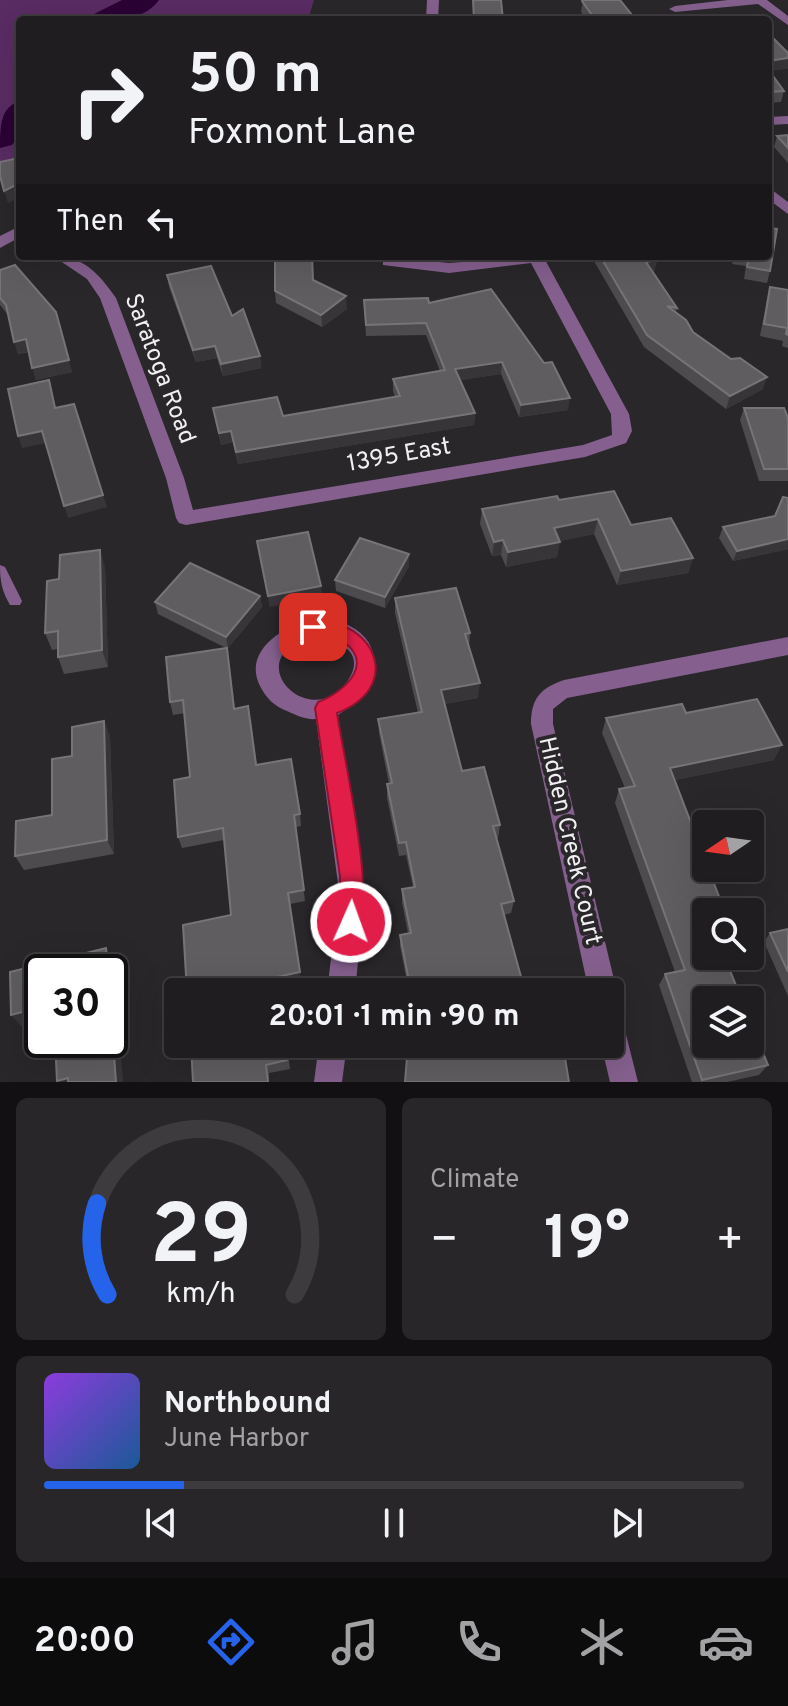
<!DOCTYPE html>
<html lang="en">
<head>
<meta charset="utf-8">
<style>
  :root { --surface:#201d20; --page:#282629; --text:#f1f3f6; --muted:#a2a2a5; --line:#3d3b3e; --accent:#2563eb }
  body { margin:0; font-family:Overpass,sans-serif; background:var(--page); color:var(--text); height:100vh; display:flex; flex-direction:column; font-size:30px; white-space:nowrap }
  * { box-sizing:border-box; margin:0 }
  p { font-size:26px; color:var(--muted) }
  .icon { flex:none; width:44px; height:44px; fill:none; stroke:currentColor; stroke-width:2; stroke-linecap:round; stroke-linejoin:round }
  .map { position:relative; height:1082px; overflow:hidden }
  .sheet { display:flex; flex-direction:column; gap:16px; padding:16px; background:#121012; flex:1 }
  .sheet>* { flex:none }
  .hud { position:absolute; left:16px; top:16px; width:756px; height:244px; border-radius:8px; box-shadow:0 8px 32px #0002,0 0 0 2px var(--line); background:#201d20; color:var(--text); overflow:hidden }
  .needle { width:52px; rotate:257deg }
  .fabs { position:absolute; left:692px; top:810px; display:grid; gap:16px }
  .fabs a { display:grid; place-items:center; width:72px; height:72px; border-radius:8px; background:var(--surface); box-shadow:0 8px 32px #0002,0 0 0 2px var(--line); font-size:40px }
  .speed { position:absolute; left:24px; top:954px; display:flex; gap:16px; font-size:40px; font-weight:700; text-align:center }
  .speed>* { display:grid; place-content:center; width:104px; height:104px; border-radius:50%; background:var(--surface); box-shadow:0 8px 32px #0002,0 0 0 2px var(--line); line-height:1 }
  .speed .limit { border:4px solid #111; border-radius:12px; background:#fff; color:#111 }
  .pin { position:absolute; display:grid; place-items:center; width:68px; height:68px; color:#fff; margin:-34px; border-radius:16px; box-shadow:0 4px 12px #0006 }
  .me { position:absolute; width:88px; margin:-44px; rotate:2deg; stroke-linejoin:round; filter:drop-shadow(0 0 6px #0008) }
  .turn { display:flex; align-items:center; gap:28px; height:168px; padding:0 40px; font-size:36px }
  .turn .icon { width:104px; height:104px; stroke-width:2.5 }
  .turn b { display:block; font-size:56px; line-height:68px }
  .then { display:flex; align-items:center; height:76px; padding:0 40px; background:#0003; gap:16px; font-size:30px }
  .big { font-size:60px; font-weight:700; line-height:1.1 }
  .sheet .widget { flex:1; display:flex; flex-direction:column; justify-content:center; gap:12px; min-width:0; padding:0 28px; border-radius:12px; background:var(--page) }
  .sheet .dial { align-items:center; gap:0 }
  .dial svg { height:208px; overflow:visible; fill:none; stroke:var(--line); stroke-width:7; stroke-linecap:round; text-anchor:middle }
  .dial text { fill:var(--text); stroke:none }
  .song { display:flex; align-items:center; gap:24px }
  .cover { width:96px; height:96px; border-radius:12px; background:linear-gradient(135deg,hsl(270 70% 55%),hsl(210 70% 35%)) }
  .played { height:8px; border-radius:4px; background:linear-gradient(90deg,var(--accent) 20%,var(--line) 20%) }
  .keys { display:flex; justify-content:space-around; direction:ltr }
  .heat { display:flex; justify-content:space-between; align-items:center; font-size:44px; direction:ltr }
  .sheet .tiles { flex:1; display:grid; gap:16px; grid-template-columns:1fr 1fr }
  .widget:last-child { grid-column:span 2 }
  .trip { position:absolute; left:164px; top:978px; width:460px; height:80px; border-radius:8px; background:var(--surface); box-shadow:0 8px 32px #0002,0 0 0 2px var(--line); font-weight:700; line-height:80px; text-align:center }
  .dock { display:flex; height:128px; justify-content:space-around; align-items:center; background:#0d0c0d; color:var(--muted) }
  .dock .icon { width:56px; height:56px }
  .dock .selected { color:var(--accent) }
  .dock b { font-size:36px; color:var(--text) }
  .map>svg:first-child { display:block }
  .green { fill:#592c63 }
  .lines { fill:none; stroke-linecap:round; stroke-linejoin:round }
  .river { fill:#2b0234; fill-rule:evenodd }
  .service { fill:#85608e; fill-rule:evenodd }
  .minor { fill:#85608e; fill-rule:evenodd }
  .wall { fill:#4e4b4f }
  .shaded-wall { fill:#383539 }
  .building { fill:#605d61; stroke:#767477; stroke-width:2 }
  .route { fill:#e11d48; stroke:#92132f; stroke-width:2 }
  .labels { text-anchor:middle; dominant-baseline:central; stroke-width:8; stroke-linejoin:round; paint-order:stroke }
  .street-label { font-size:24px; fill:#f1eff1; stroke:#2a272b }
</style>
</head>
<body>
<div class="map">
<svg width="788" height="1082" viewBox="0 0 788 1082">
  <rect width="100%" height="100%" fill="#2a272b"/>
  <!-- green -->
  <polygon class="green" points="0,0 314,0 308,20 20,20 20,164 0,172"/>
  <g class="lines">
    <!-- river -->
    <g class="river">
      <path d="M 122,0 L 159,0 C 143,22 114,20 90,20 L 94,14 Z"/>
      <path d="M 20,101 L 20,135 L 12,145 L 0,148 C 0,127 0,107 20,101 Z"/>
    </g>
    <!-- service -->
    <path class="service" d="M 0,565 L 5,567 L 22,601 L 20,605 L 10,605 C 2,591 0,582 0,565 Z"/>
    <!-- minor -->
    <g class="minor">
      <polygon points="427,0 439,0 438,20 426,20"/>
      <polygon points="728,0 767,0 788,16 788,25 758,4 675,12 669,9 675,6"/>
      <polygon points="788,116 788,124 768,125 768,117"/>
      <polygon points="768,187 788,202 788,214 768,199"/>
      <polygon points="20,226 20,237 0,248 0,236"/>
      <path d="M 53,256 C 84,256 99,274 116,298 L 184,478 L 193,510 L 583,445 L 612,435 L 611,414 L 531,263 L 449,273 L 383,265 L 383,259 L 388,257 L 449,263 L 543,256 L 629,414 L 632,431 L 626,443 L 585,457 L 186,525 L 179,523 L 176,518 L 166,478 L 100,298 L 87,279 Z"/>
      <path d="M 313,618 C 325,620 340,620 350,626 C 393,649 371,696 338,715 L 365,891 L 355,992 L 327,992 L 339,891 L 316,719 C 306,720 296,715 287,711 C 274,706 266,698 260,686 C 242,650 285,626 313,618 ZM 313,636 C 338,640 368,651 347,682 C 310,734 235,658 313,636 Z"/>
      <path d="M 788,637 L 788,655 L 567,698 L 553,709 L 553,724 L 617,992 L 610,1003 L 610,992 L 589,992 L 531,724 C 531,699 540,688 564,680 Z"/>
      <polygon points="610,1007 620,1011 638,1082 610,1082 601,1044 610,1044"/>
      <polygon points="319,1044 347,1044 342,1082 314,1082"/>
    </g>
  </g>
  <!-- wall -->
  <g class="wall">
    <polygon points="583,0 636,20 587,20 581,12"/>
    <polygon points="768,33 769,71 784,91 781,102 768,103"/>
    <polygon points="788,135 788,163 774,147 777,136"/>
    <polygon points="591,256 654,256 657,260 654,272 677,308 676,312 693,332 731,359 763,389 726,409 644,347"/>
    <polygon points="734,256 768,256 770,271 767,283 744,279 746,266 732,264"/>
    <polygon points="0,270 72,372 36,380 29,352 18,354 8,315 0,305"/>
    <polygon points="167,275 260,356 261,368 223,376 217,358 196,362 169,287"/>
    <polygon points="313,281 347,309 322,327 276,303 275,291"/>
    <polygon points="770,287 788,290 788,348 782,346 783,341 760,336 767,299"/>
    <polygon points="364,300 429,303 568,410 519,417 501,374 460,380 475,413 474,425 238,464 233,442 221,445 213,408 283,416 395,397 393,391 393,379 440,371 426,335 366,336"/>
    <polygon points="744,408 788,418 788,481 759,481 740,420"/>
    <polygon points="559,500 631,525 693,558 688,573 617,585 594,534 559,541 557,557 506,567 501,555 492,556 480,524 482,509"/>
    <polygon points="723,527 788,549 733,561 719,538"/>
    <polygon points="409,566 385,608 336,591 335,580"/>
    <polygon points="105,567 108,667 64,674 58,657 58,649 52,650 45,633"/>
    <polygon points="260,596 262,607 228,648 227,648 235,708 251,719 257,765 300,814 301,826 296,827 305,901 290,904 301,982 280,987 280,992 187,992 231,915 224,840 182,848 178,837 190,777 185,713 173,715 170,702 226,648 158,614 155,602"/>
    <polygon points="395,598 470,633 469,647 478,698 444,704 462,771 500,825 498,838 496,838 514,901 511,913 504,915 523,984 521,992 409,992 400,946 400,935 408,933 402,902 402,889 413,887 406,855 399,856 387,798 387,784 389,784 379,733 378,719 418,713 395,613"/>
    <polygon points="686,713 774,760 675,780 706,912 768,1065 759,1075 727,1082 692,1082 659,985 665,974 675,972 615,803 619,789 625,788 602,733 606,718"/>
    <polygon points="104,721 110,737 114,854 24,870 15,856 52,815 72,756"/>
    <polygon points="788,929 788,996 764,942 770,933"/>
    <polygon points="287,1044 290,1069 269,1073 269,1082 193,1082"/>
  </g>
  <!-- shaded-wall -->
  <g class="shaded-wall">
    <polygon points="788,58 788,69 768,71 768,61"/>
    <polygon points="20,183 20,197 8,203 4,191"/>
    <polygon points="148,256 160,256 149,261"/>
    <polygon points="657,260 654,272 646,262"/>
    <polygon points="346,296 347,309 322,327 321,315"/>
    <polygon points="60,324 72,372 36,380 32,368"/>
    <polygon points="26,339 30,351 18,354 14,342"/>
    <polygon points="215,346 217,358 196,362 193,350"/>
    <polygon points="260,356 261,368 223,376 221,364"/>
    <polygon points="502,362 501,374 455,381 455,369"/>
    <polygon points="767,377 763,389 726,409 730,396"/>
    <polygon points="570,398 568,410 519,417 521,405"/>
    <polygon points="475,413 474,425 238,464 236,452"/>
    <polygon points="42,431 46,443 22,448 18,436"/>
    <polygon points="231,431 233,442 221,445 219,433"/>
    <polygon points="103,495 107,507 68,518 64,506"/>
    <polygon points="598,519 594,534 551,543 554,528"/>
    <polygon points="788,539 788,549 733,561 737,551"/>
    <polygon points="503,540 501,555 492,556 494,542"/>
    <polygon points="560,542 557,557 506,567 508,552"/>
    <polygon points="100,550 105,567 108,667 102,650"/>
    <polygon points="409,554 409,566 385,608 385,597"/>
    <polygon points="693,558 688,573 617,585 621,571"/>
    <polygon points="321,586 322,598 269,607 268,596"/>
    <polygon points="260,596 262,607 228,648 226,637"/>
    <polygon points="227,648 229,661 237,721 234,709"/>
    <polygon points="480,683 478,698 440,705 441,690"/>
    <polygon points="104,721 110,737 114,854 107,840"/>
    <polygon points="782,745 774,760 665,782 670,768"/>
    <polygon points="290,904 301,982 280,987 280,992 279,992 277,977"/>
    <polygon points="106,948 113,961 123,1082 116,1082 110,1001 110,972 108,972"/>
    <polygon points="42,1007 42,1021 21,1026 11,1015"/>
    <polygon points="68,1078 71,1082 58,1082 57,1081"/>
  </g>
  <!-- building -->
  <g class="building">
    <polygon points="473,0 501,0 503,20 474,20"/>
    <polygon points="583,0 620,0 636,20 599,20 594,18 582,1"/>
    <polygon points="349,15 379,16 378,20 337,20 349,20"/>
    <polygon points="748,15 754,20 716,20"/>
    <polygon points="768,33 788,53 788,58 768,61"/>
    <polygon points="768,69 784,91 768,92"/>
    <polygon points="788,135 788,148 777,136"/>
    <polygon points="19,158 20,183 4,191 0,176 0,162"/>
    <polygon points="768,228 777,229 770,271 747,267 749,256 768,256"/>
    <polygon points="275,256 312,256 313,280 346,296 321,315 275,291"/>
    <polygon points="600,256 654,256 657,260 646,262 677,308 667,306 686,320 693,332 731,359 740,358 767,377 730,396 647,335"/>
    <polygon points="15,265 56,312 69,360 32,368 26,339 14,342 6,305 0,298 0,270"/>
    <polygon points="211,266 232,316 243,309 260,356 221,364 215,346 193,350 167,275"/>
    <polygon points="770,287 788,290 788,335 786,334 787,328 764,324"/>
    <polygon points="491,289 544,363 552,362 570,398 521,405 502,362 455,369 475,413 236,452 231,431 219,433 213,408 277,397 283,416 400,396 393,379 445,370 426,323 366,325 364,300 428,298 429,303"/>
    <polygon points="49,380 55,408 74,404 103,495 64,506 42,431 18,436 8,389"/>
    <polygon points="744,408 784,408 788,418 788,469 764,469"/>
    <polygon points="614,491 631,525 671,518 693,558 621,571 598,519 554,528 560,542 508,552 503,540 494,542 482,509 557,496 559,500"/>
    <polygon points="783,497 788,498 788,539 737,551 723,527 775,516"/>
    <polygon points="308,532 321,586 268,596 257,541"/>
    <polygon points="360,538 409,554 385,597 335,580"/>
    <polygon points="100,550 102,650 58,657 58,631 45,633 47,581 59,579 60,555"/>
    <polygon points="190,563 260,596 226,637 155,602"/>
    <polygon points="456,588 470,633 465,634 480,683 441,690 462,771 484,767 500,825 493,826 514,901 501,904 523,984 484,992 411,992 400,935 411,933 402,889 415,887 406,842 399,843 387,784 392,783 378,719 422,712 395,598"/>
    <polygon points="227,648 234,709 248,706 256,765 291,759 300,814 294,815 304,890 288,893 300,972 277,977 279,992 187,992 183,925 231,915 223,828 178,837 174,780 190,777 183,700 170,702 166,657"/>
    <polygon points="757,699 782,745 670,768 706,862 706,868 708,868 725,912 706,912 706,956 724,956 742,1000 706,1000 706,1044 750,1044 750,1021 768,1065 702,1080 665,974 685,970 619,789 635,786 606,718 682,704 686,713"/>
    <polygon points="104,721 107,840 15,856 16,821 52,815 52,759 72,756 72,727"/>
    <polygon points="788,929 788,972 770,933"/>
    <polygon points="106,948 108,972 42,972 42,1007 11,1015 10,972"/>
    <polygon points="110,1001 116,1082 68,1082 68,1078 57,1081 55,1040 110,1040"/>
    <polygon points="191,1044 285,1044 287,1060 266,1065 268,1082 193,1082"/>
    <polygon points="408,1045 474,1051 473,1059 564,1052 569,1082 405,1082"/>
  </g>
  <!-- route -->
  <path class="route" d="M 313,619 C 379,622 402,688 337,713 C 344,759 375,892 359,930 L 351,934 L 342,930 L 339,922 L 340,876 L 315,708 L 318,702 C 347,691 378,660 337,638 C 328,633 316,636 306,632 L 303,627 L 306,621 Z"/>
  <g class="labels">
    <!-- street labels -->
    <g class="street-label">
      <text transform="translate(159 369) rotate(69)">Saratoga Road</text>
      <text transform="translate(399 456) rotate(-10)">1395 East</text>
      <text transform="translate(569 841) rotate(77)">Hidden Creek Court</text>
    </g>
  </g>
</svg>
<div class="fabs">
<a><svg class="needle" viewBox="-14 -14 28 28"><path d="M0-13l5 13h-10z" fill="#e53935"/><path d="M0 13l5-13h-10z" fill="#a2a2a5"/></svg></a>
<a><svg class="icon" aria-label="search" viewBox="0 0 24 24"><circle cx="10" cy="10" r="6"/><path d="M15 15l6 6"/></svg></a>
<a><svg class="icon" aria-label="layers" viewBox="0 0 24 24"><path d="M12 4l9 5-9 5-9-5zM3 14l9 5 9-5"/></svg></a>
</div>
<div class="speed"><div class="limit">30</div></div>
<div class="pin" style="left:313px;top:627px;background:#d93025"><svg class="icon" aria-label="arrive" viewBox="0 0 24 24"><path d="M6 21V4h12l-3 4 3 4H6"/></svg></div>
<svg class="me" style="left:351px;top:922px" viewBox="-20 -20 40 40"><circle r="17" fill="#e11d48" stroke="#fff" stroke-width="3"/><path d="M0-11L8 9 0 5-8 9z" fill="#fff"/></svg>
<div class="trip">20:01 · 1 min · 90 m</div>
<div class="hud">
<div class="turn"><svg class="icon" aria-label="right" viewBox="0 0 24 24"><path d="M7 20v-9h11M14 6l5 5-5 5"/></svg><div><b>50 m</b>Foxmont Lane</div></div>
<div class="then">Then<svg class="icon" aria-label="left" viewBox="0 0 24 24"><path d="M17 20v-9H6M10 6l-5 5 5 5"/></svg></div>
</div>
</div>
<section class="sheet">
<div class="tiles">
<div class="widget dial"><svg viewBox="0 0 100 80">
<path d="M14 69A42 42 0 1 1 86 69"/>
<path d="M14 69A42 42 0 0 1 10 34" stroke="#2563eb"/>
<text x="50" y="56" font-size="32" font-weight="700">29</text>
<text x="50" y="72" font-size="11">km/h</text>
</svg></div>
<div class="widget"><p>Climate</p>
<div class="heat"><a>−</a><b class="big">19°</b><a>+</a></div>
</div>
<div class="widget">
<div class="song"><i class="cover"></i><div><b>Northbound</b><p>June Harbor</p></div></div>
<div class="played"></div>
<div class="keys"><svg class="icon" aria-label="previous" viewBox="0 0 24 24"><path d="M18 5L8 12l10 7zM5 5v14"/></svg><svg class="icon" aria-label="pause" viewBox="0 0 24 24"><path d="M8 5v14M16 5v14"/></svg><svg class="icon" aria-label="next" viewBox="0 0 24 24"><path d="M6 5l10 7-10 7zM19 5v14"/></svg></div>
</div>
</div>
</section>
<nav class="dock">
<b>20:00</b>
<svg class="icon selected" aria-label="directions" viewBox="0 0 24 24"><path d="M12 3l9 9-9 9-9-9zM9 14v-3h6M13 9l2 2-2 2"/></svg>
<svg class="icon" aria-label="music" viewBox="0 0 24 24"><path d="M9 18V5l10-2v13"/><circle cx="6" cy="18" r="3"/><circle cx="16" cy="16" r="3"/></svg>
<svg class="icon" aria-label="phone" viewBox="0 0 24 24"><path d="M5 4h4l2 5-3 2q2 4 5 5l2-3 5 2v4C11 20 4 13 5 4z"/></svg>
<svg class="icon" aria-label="climate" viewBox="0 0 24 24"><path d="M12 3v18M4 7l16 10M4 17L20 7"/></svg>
<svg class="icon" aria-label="car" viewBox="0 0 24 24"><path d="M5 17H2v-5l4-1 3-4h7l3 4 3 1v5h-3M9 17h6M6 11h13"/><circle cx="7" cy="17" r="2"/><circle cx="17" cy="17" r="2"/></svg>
</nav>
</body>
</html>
